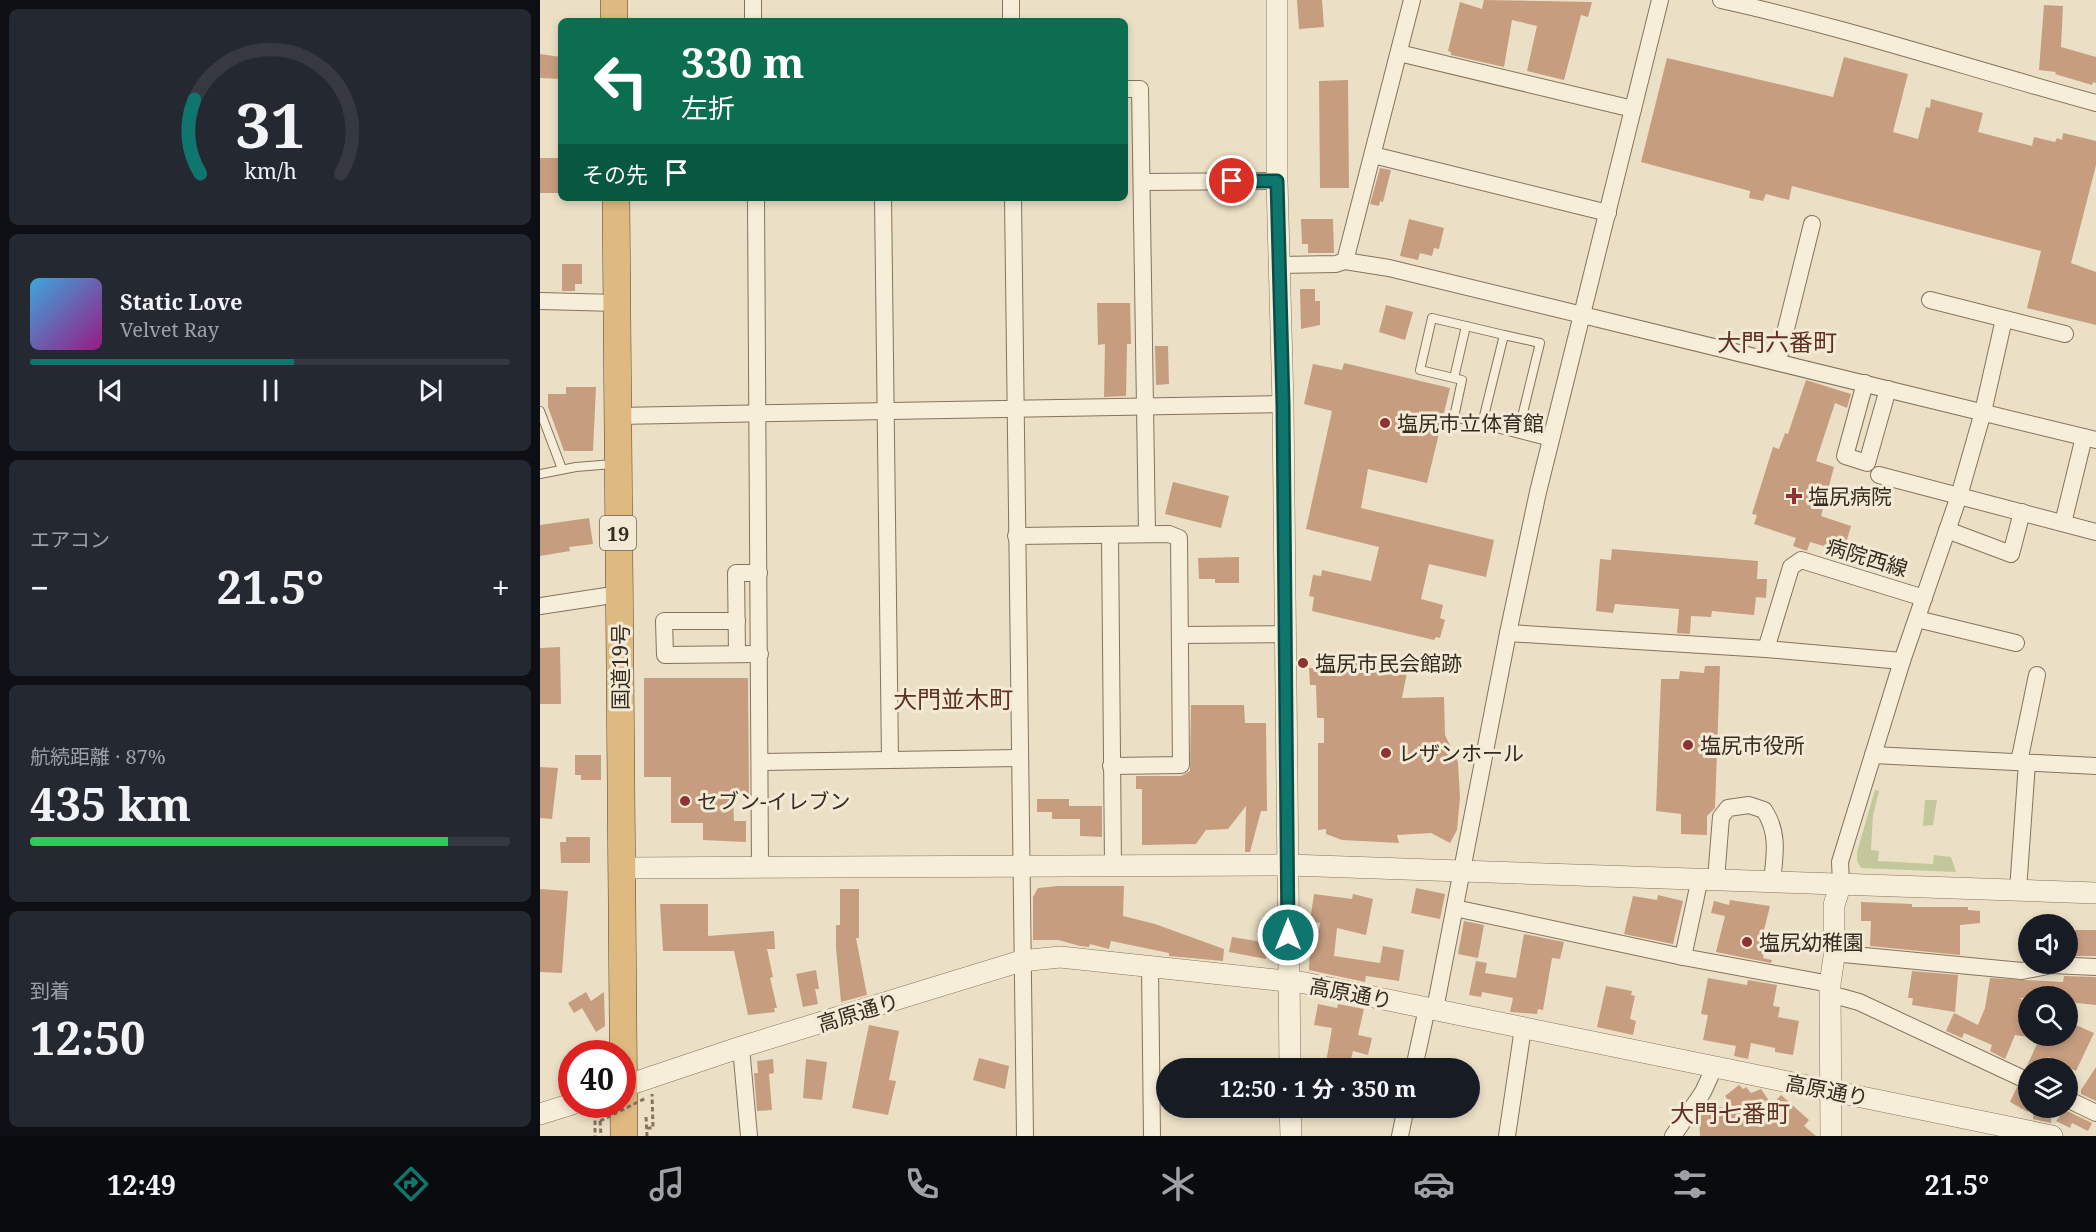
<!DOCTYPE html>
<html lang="ja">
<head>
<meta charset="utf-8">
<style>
  :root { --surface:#171b24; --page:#242831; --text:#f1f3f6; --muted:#9ea1a6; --line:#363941; --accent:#0f766e }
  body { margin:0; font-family:"Noto Serif","Noto Sans JP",serif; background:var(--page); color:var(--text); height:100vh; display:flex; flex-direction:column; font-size:22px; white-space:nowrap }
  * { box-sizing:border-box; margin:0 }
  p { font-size:20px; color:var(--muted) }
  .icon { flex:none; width:33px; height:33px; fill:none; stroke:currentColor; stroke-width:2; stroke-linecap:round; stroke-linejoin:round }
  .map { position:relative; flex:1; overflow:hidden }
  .drawer { display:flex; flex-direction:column; gap:9px; padding:9px; background:#0d0f14; width:540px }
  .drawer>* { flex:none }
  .top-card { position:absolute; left:18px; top:18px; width:570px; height:183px; border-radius:9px; box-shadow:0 3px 9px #0003; background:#0b6e4f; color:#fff; overflow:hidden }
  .buttons { position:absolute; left:1478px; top:914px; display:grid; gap:12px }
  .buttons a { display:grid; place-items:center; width:60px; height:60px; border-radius:50%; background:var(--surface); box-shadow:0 3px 9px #0003; font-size:30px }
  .speed { position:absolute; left:18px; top:1040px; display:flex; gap:12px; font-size:30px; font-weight:700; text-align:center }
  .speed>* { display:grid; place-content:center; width:78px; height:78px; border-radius:50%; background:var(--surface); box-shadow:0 3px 9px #0003; line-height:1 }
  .speed .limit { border:9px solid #d22; background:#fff; color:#111 }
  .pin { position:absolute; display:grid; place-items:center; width:51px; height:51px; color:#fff; margin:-26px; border:3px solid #fff; border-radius:50%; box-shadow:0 2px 6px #0007 }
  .me { position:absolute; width:66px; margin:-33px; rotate:0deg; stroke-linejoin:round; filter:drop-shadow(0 0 4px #0008) }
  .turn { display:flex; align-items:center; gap:21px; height:126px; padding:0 24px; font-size:27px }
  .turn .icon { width:78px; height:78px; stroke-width:2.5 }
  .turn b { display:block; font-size:42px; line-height:51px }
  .then { display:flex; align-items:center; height:57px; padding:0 24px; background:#0003; gap:12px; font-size:22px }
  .big { font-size:45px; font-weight:700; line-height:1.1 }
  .drawer .card { flex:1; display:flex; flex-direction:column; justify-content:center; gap:9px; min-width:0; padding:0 21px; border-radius:9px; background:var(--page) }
  .drawer .dial { align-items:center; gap:0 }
  .dial svg { height:156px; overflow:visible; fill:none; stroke:var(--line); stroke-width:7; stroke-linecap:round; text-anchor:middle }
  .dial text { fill:var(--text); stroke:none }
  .song { display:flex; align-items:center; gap:18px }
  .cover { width:72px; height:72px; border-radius:9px; background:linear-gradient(135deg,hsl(200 70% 55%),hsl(310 70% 35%)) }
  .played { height:6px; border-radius:3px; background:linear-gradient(90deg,var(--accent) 55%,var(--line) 55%) }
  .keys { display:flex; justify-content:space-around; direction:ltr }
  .heat { display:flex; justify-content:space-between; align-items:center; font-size:33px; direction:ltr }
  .charge { height:9px; border-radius:4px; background:linear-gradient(90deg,#34c759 87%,var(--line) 0) }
  .trip { position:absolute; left:616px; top:1058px; width:324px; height:60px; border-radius:30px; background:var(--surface); box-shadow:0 3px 9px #0003; font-weight:700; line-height:60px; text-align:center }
  .tab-bar { display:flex; height:96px; justify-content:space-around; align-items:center; background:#090b0e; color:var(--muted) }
  .tab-bar .icon { width:42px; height:42px }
  .tab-bar .active { color:var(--accent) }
  .tab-bar b { font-size:27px; color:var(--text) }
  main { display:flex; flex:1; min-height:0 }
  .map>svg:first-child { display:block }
  .green { fill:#c2c89b }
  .building { fill:#c69d7f }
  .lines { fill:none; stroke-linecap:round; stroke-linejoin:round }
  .service-casing { stroke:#85735d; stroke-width:10 }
  .minor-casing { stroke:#85735d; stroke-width:18 }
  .tertiary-casing { stroke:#85735d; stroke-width:22 }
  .trunk-casing { stroke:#534131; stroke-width:28 }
  .path { stroke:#85735d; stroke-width:3; stroke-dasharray:4.5 3; stroke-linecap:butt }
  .service { stroke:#f6eed9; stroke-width:8 }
  .minor { stroke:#f6eed9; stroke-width:16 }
  .tertiary { stroke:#f6eed9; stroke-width:21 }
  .trunk { stroke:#dfba80; stroke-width:27 }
  .path-bridge { stroke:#85735d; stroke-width:3; stroke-dasharray:4.5 3; stroke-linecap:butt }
  .route-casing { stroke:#0a4d48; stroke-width:15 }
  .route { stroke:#0f766e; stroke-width:10 }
  .poi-dot { fill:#8f3232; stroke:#f3ead5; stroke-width:2 }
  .labels { text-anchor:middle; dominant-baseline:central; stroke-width:6; stroke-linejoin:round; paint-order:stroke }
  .shield { fill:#f3ead5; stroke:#6f6456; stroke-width:1.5 }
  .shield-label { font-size:20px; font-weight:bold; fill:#362b20 }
  .poi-label { font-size:21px; fill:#362b20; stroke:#f3ead5; text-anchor:start }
  .street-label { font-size:21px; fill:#362b20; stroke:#f3ead5 }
  .quarter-label { font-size:24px; fill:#5f3023; stroke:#f3ead5 }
</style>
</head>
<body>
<main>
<section class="drawer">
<div class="card dial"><svg viewBox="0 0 100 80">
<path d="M14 69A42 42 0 1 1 86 69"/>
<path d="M14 69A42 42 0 0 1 11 31" stroke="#0f766e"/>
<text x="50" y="56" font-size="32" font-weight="700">31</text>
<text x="50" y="72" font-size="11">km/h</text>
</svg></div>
<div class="card">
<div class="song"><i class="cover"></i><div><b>Static Love</b><p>Velvet Ray</p></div></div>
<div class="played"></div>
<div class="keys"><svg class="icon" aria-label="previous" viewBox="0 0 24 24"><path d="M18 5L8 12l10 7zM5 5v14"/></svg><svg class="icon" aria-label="pause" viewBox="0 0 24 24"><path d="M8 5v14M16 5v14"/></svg><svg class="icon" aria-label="next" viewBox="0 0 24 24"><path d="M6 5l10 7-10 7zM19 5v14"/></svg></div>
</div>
<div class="card"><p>エアコン</p>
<div class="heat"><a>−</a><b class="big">21.5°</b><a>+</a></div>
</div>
<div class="card"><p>航続距離 · 87%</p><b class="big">435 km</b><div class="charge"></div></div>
<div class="card"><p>到着</p><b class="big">12:50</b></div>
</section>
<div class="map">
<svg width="1556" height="1136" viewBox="0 0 1556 1136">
  <rect width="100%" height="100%" fill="#ebe0c6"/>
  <!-- green -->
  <g class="green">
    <polygon points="1335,790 1339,791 1333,815 1331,850 1339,851 1338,861 1393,864 1394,855 1411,857 1416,872 1321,868 1317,861 1317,852"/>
    <polygon points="1385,800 1397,800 1393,825 1383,826"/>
  </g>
  <!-- building -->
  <g class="building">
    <polygon points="757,0 782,0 784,27 759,29"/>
    <polygon points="944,0 1052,2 1048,17 1041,15 1024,80 987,71 997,26 972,20 964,67 911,55 911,52 908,51 920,2 942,9"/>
    <polygon points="1504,5 1523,6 1521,47 1556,57 1556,83 1553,82 1552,85 1515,74 1516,72 1499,70"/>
    <polygon points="0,54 21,57 21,79 0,78"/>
    <polygon points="1304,57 1368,74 1353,132 1378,139 1386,107 1390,108 1391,99 1443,113 1438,132 1492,146 1494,137 1515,142 1517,138 1522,140 1523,133 1556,141 1556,165 1531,263 1556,272 1556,325 1487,308 1501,251 1252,186 1249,200 1226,194 1223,201 1209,198 1210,191 1101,162 1127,58 1293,97"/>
    <polygon points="808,80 809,188 780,188 779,81"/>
    <rect x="0" y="158" width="21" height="35"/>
    <polygon points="840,168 851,170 843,202 840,201 839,206 830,204"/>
    <polygon points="761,219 793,219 794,253 768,253 768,244 762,244"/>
    <polygon points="869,219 904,228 899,249 894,248 892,256 880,253 878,260 860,256"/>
    <polygon points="22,264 42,264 42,284 35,284 35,291 22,291"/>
    <polygon points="760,289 775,289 775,301 780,301 780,325 761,329"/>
    <polygon points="557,303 590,303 591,344 587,344 586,396 564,397 565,344 558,345"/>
    <polygon points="846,305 873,312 865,340 839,332"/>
    <polygon points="615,346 628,346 629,384 616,385"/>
    <polygon points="804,363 910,388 887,483 828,469 821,508 954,540 946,577 889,564 881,599 903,605 900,618 905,620 900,638 896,637 894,640 772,611 774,597 769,596 773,575 781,576 782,570 831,581 839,547 766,529 792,411 764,404 773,364 802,370"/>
    <polygon points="1266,380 1311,394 1307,408 1295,403 1276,461 1294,467 1281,516 1311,526 1306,543 1300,541 1297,550 1270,542 1267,551 1253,546 1256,538 1214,524 1217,515 1212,514 1233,447 1239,449 1245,433 1248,434"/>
    <polygon points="26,387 56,387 53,451 24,451 8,407 8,394 26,394"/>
    <polygon points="633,482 689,496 681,528 625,514"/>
    <polygon points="49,518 53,544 29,547 30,551 0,556 0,525"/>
    <polygon points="1072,549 1218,561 1217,579 1227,579 1226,598 1216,597 1214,615 1172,611 1171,617 1151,616 1150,634 1137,633 1139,609 1075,604 1073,613 1056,611 1060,559 1071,560"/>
    <polygon points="699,557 699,583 675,583 675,579 659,579 658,558"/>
    <polygon points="20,647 21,704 0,704 0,648"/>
    <polygon points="781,656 795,656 795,661 848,662 868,667 862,698 904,697 905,735 918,762 920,798 917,830 910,843 891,833 857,835 859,843 802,840 786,834 786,829 778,830 778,743 784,743 784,718 777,718 776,685 770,685 769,668 781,668"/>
    <polygon points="1165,666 1180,666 1175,808 1167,816 1167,835 1141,834 1141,814 1116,811 1121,679 1139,679 1140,671 1164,673"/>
    <polygon points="104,678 208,678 209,794 193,794 194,821 206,821 206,842 163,840 163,823 131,823 131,777 104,777"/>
    <polygon points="651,705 704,705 705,723 726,723 727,811 721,811 710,852 705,852 706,806 688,829 666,830 656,844 602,845 602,789 596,789 596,776 641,776 650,771"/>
    <polygon points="35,755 61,755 61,780 41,780 41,775 35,775"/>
    <polygon points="0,767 18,768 12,819 0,818"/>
    <polygon points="497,799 529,799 529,806 562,806 562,837 540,836 540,819 512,819 512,812 497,812"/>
    <polygon points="26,837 50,837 50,863 21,863 20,842 26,842"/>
    <polygon points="518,886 584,886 583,916 615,924 684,949 683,961 629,956 629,953 571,941 569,949 550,944 549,947 540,946 518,940 493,940 493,897 498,888"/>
    <polygon points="876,888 905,894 900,919 871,913"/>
    <polygon points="0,889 28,891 22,973 0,972"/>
    <polygon points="300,889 319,889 319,938 316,938 327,995 301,1002 296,948 296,925 300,925"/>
    <polygon points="774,894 812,899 813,894 833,899 826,935 797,928 794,956 840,963 843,946 864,950 859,981 826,976 825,982 769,970 770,947 776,948 780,923 770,921"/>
    <polygon points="1118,895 1143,901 1133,944 1084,934 1093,896 1117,900"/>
    <polygon points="1190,900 1230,906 1224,930 1229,931 1223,958 1232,960 1231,963 1176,952 1185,916 1171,913 1174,901 1189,905"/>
    <polygon points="1321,902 1372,904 1372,907 1428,907 1428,910 1440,911 1440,923 1420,925 1420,955 1330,946 1331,921 1321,921"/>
    <polygon points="120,904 168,904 168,936 234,931 235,949 227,949 233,977 230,978 237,1008 234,1008 235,1012 208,1015 194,951 123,951"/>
    <polygon points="924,921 944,925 938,958 918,954"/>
    <rect x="1535" y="930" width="21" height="26"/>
    <polygon points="984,934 1024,942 1020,959 1012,958 1003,1010 998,1009 997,1014 970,1012 973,998 942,992 941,997 929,995 936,961 947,963 945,973 976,978"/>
    <polygon points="692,937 728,943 726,959 689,952"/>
    <polygon points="276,970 279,989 275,989 278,1004 263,1007 256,974"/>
    <polygon points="1372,971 1418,975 1415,1012 1372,1005 1373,998 1368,998"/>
    <polygon points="1524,976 1556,977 1556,1005 1527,1002 1527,996 1479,998 1488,1002 1488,1037 1475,1035 1465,1059 1450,1051 1452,1045 1424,1033 1422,1038 1406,1031 1414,1013 1438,1025 1445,1008 1450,978 1523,982"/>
    <polygon points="1168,978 1207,985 1208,980 1237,985 1233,1006 1240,1007 1238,1017 1259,1021 1253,1055 1235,1052 1235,1048 1211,1043 1208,1059 1194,1056 1196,1046 1163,1040 1168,1015 1161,1014"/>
    <polygon points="1066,986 1092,991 1091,995 1095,996 1090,1019 1096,1021 1093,1035 1057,1027"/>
    <polygon points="46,992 51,1001 64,992 65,1026 56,1032 42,1008 34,1013 28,1003"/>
    <polygon points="778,1004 797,1008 798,1004 824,1009 818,1035 832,1038 828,1055 813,1051 809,1068 785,1068 792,1028 774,1025"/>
    <polygon points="1527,1021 1554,1033 1536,1071 1508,1057 1503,1068 1486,1068 1501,1035 1527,1035"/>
    <polygon points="329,1025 359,1031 349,1080 356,1081 348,1115 312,1108"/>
    <polygon points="439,1058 469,1066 465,1089 433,1080"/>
    <polygon points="233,1059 234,1073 229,1074 232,1110 217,1111 214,1073 218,1073 217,1061"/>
    <polygon points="266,1059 287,1062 282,1100 263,1098"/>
    <polygon points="1556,1067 1556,1101 1541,1094 1541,1090"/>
    <polygon points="1199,1085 1203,1089 1206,1087 1211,1093 1221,1089 1232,1105 1241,1095 1269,1120 1264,1126 1276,1136 1160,1136 1159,1116 1164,1108 1193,1107 1185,1096"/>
    <polygon points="1477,1087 1488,1091 1488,1112 1470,1102"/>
    <polygon points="1494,1107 1512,1107 1511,1123 1493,1119"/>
    <polygon points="1525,1110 1552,1123 1548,1131 1532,1123 1530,1128 1516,1121"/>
  </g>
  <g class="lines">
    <!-- service casing -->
    <g class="service-casing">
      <g id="service">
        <polyline points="926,326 964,335 942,424"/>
        <polyline points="964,335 1000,343 978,433"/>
        <polyline points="914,378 926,326 892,318 880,370 922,380 914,417 1011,442"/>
        <polyline points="0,411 22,469"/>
        <polyline points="0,474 36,467 73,464"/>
      </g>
    </g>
    <!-- minor casing -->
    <g class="minor-casing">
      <g id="minor">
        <polyline points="213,0 213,21"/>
        <polyline points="471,0 471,21"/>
        <path d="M 1181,0 C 1308,28 1431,69 1556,103"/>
        <polyline points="859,53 1093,109"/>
        <polyline points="585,89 600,89 607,534"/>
        <polyline points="833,155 1068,213"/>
        <polyline points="603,182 737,181"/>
        <polyline points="216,198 220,867"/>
        <polyline points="343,198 350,759"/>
        <polyline points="473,198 485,1136"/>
        <polyline points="805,261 872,0"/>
        <polyline points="739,265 796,264 805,261 849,268 1556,440"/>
        <polyline points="1390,300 1525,334"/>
        <polyline points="0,301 77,303"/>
        <polyline points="1238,361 1272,224"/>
        <polyline points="1325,383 1305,456 1327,463 1348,389"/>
        <polyline points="76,416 743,404"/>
        <polyline points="1339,475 1556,532"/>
        <polyline points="1523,523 1544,437"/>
        <polyline points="1407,530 1471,554 1482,512"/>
        <polyline points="570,535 573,865"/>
        <polyline points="476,536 629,534 639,538 641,765 571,766"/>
        <polyline points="0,606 79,594"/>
        <polyline points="1377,619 1476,643"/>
        <polyline points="197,621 124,621 125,655 220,654"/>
        <polyline points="968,633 1226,649"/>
        <polyline points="641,635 746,634"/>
        <polyline points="197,654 196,573 219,573"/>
        <polyline points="1362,661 1226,649 1251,567 1261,560 1384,598"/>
        <polyline points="1333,755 1556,766"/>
        <polyline points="221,762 478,758"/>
        <polyline points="1479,762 1497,675"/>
        <path d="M 1176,879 L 1181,817 L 1188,808 L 1209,805 L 1224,810 C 1239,832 1235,855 1232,881"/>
        <polyline points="1301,883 1300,862 1362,661 1419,496 1443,412 1464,319"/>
        <polyline points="1478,890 1487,763"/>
        <polyline points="924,910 1143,957 1290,984"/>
        <polyline points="1303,954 1482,971 1512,965 1556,967"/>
        <polyline points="1143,957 1160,878"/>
        <polyline points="610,967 612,1136"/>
        <polyline points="1301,997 1319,1002 1488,1081"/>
        <polyline points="895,1009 968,633 998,492 1120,0"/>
        <polyline points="201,1047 209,1136"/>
        <polyline points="874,1068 887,1008"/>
        <polyline points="1527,1099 1556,1113"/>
        <polyline points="860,1136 866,1107"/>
        <polyline points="967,1136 983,1028"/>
        <polyline points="1133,1136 1163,1092 1174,1068"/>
      </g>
    </g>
    <!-- tertiary casing -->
    <g class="tertiary-casing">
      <g id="tertiary">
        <polyline points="737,0 737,181 743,404 750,1068"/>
        <polyline points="82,868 749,865 1556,893"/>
        <polyline points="82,1087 201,1047 481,961 520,957 765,983 1512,1136"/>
        <polyline points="750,1107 751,1136"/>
        <polyline points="0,1114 32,1104"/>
        <polyline points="1291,1136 1290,984 1294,957 1294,905 1301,883"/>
      </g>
    </g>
    <!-- trunk casing -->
    <g class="trunk-casing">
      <g id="trunk">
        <polyline points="74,0 74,21"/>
        <polyline points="76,198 84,1136"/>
      </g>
    </g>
    <!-- path -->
    <g class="path">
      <polyline points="55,1113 55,1136"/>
      <polyline points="106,1117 107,1136"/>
      <polyline points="60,1121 61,1136"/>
      <polyline points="107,1128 113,1128 112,1094"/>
    </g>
    <!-- service -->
    <use href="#service" class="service"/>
    <!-- minor -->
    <use href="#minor" class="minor"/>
    <!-- tertiary -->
    <use href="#tertiary" class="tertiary"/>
    <!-- trunk -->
    <use href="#trunk" class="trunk"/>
    <!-- path-bridge -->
    <polyline class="path-bridge" points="60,1121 106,1098"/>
  </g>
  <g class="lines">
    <!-- route casing -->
    <g class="route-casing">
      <polyline id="route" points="692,181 737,181 743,404 748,935"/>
    </g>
    <!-- route -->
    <use href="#route" class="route"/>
  </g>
  <!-- markers -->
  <g class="poi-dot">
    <circle cx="845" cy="423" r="6"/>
    <path d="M1251 487h6v6h6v6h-6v6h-6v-6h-6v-6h6z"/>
    <circle cx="763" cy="663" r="6"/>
    <circle cx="1148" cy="745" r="6"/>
    <circle cx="846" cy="753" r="6"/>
    <circle cx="145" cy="801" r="6"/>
    <circle cx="1207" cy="942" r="6"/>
  </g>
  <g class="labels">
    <!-- shield labels -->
    <rect class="shield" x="60" y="516" width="36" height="34" rx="4.5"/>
    <g class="shield-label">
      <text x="78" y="533">19</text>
    </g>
    <!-- poi labels -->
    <g class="poi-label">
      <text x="857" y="423">塩尻市立体育館</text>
      <text x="1268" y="496">塩尻病院</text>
      <text x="775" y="663">塩尻市民会館跡</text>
      <text x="1160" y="745">塩尻市役所</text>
      <text x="858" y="753">レザンホール</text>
      <text x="157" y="801">セブン-イレブン</text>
      <text x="1219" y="942">塩尻幼稚園</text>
    </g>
    <!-- street labels -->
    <g class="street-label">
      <text transform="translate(1327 557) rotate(17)">病院西線</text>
      <text transform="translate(80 667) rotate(-90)">国道19号</text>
      <text transform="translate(811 993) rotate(11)">高原通り</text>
      <text transform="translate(318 1012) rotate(-17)">高原通り</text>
      <text transform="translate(1287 1090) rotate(11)">高原通り</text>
    </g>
    <!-- quarter labels -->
    <g class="quarter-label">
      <text x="1237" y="341">大門六番町</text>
      <text x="413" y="698">大門並木町</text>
      <text x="1190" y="1112">大門七番町</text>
    </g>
  </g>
</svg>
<div class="buttons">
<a><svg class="icon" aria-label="sound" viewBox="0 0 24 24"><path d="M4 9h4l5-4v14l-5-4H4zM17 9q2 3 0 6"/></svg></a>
<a><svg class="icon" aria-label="search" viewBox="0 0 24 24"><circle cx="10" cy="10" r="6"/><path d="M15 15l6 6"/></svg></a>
<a><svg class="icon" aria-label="layers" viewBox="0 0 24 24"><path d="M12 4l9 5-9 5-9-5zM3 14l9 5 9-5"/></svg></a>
</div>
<div class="speed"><div class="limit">40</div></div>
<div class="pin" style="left:692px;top:181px;background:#d93025"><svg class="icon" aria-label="arrive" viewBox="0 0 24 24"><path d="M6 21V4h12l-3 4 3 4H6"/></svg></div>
<svg class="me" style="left:748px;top:935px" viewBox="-20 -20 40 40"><circle r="17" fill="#0f766e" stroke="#fff" stroke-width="3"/><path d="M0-11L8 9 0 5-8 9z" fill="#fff"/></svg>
<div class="trip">12:50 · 1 分 · 350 m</div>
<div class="top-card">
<div class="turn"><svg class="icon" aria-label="left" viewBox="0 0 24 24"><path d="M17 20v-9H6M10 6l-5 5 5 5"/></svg><div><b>330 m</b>左折</div></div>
<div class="then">その先<svg class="icon" aria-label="arrive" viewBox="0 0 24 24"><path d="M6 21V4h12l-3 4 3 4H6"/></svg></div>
</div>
</div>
</main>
<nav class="tab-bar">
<b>12:49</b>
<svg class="icon active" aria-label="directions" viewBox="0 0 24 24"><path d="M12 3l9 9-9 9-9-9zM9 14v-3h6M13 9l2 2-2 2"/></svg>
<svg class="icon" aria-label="music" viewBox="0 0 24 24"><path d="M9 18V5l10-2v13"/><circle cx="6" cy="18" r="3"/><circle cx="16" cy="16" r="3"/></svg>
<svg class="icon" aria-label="phone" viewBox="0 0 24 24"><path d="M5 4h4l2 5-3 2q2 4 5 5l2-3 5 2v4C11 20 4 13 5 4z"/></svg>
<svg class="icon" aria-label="climate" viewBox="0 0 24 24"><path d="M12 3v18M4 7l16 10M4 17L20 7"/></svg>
<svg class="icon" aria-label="car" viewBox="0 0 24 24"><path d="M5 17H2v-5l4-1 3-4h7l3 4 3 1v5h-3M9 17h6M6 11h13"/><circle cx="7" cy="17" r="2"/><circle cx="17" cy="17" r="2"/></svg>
<svg class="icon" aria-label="filters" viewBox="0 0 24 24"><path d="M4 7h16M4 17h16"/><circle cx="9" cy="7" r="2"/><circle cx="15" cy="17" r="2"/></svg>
<b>21.5°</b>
</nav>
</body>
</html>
